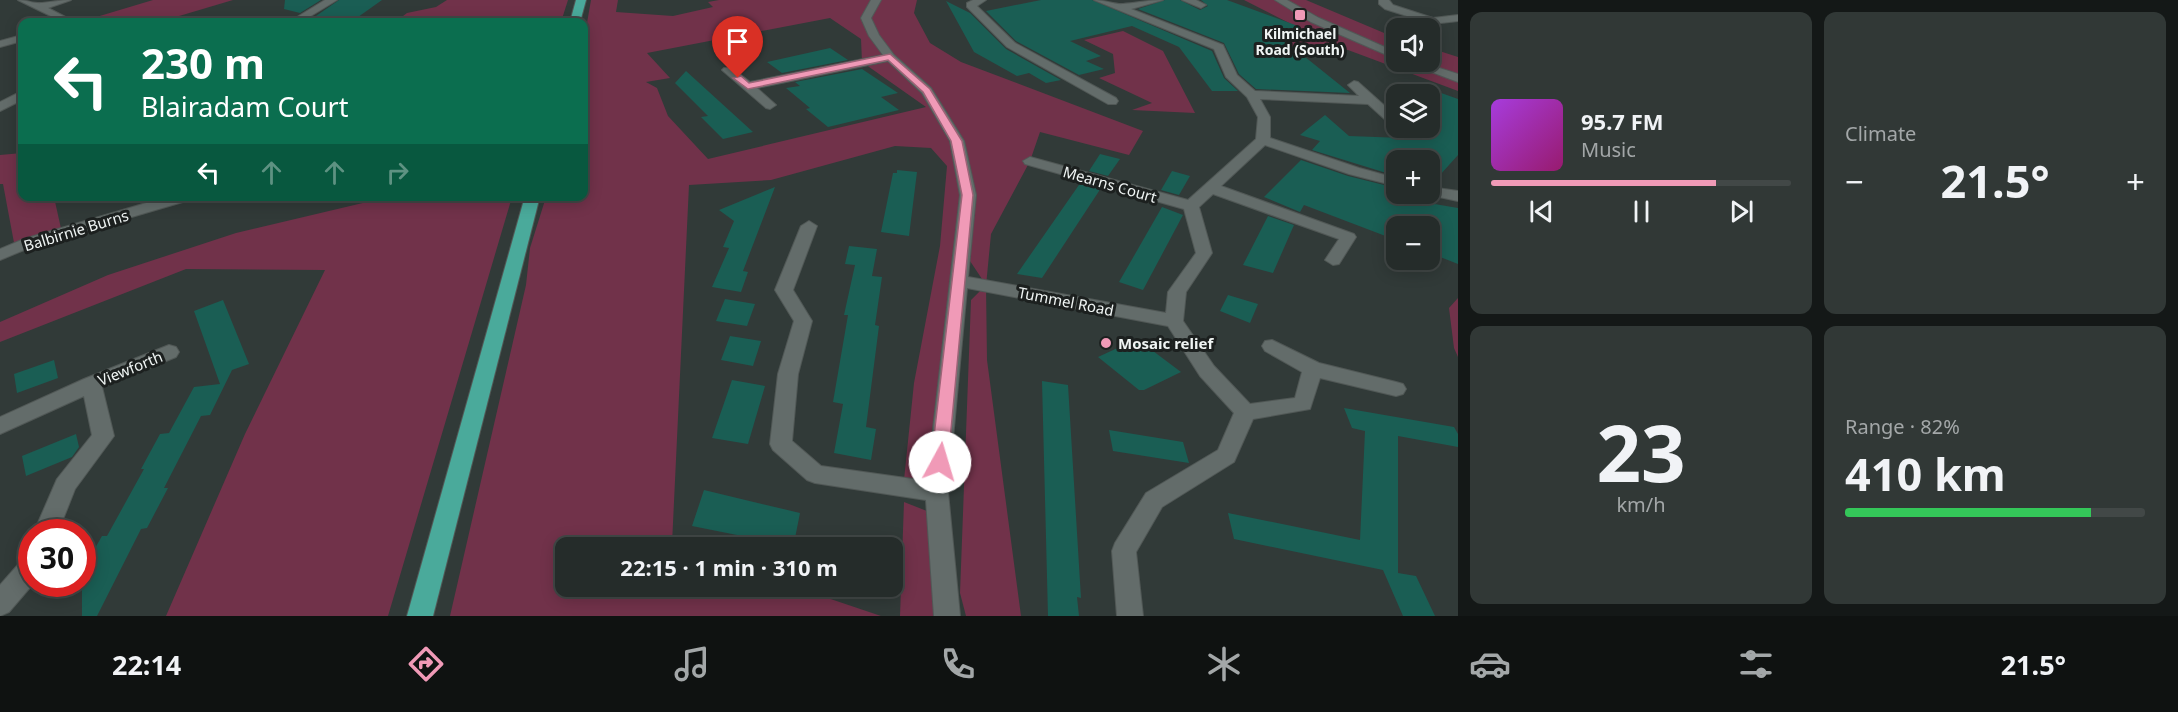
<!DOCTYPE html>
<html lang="en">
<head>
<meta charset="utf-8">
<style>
  :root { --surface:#252c2a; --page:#313836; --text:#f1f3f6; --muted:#a3a7a8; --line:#424847; --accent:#f09ab7 }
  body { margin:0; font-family:"Noto Sans",sans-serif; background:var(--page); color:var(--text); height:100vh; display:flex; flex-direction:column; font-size:22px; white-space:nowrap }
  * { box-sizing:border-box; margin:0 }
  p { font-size:20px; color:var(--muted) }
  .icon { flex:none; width:33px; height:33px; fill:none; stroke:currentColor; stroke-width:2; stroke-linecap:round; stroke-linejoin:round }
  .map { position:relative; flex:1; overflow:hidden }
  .side { display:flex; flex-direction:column; gap:12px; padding:12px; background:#141817; width:720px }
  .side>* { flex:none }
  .banner { position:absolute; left:18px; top:18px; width:570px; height:183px; border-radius:12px; box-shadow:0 3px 15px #0003,0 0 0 2px var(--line); background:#0b6e4f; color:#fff; overflow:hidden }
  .tools { position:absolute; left:1386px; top:18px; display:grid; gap:12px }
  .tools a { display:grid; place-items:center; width:54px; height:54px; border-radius:12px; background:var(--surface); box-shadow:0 3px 15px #0003,0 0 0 2px var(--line); font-size:30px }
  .speed { position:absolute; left:18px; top:519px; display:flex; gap:12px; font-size:30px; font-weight:700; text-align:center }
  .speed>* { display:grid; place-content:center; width:78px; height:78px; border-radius:50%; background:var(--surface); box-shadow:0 3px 15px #0003,0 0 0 2px var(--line); line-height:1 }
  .speed .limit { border:9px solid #d22; background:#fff; color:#111 }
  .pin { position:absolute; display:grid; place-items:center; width:51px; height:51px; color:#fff; margin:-62px -26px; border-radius:50% 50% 50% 0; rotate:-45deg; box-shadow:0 0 6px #0007 }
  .pin .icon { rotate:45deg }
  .me { position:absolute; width:66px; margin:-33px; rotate:6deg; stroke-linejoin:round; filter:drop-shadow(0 0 4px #0008) }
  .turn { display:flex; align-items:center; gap:21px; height:126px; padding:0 24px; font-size:27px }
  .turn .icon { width:78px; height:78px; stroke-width:2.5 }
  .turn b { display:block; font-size:42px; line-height:51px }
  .lanes { display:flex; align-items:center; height:57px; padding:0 24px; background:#0003; justify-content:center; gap:30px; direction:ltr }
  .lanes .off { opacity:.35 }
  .big { font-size:45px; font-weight:700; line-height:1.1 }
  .side .card { flex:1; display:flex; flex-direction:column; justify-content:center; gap:9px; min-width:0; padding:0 21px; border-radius:12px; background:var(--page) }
  .side .dial { align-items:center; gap:0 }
  .dial b { font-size:78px; line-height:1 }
  .song { display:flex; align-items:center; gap:18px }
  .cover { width:72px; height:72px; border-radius:9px; background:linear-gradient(135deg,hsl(280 70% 55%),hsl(320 70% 35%)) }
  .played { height:6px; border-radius:3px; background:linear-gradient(90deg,var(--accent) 75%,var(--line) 75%) }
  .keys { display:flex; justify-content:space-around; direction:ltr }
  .heat { display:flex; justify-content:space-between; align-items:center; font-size:33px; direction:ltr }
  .charge { height:9px; border-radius:4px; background:linear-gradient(90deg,#34c759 82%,var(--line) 0) }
  .side .tiles { flex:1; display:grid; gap:12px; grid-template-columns:repeat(2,1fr) }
  .trip { position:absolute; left:555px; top:537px; width:348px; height:60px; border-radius:12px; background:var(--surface); box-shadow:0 3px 15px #0003,0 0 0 2px var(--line); font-weight:700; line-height:60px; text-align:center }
  .tabs { display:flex; height:96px; justify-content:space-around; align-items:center; background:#0f1211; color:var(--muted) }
  .tabs .icon { width:42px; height:42px }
  .tabs .active { color:var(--accent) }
  .tabs b { font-size:27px; color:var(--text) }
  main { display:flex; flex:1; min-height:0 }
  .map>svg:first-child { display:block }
  .green { fill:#71324a; fill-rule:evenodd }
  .building { fill:#1a5e54 }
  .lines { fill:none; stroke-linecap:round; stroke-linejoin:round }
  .minor-casing { stroke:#515856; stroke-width:2 }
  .tertiary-casing { stroke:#515856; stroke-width:2 }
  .trunk-casing { stroke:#515856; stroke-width:2 }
  .minor { fill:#636c6a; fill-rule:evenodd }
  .tertiary { fill:#636c6a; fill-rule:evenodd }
  .trunk { fill:#4aaa9b; fill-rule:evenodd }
  .route { fill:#f09ab7; stroke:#9c6477; stroke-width:1.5 }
  .poi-dot { fill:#f09ab7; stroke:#1c201f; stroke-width:2 }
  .labels { text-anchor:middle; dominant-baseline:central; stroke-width:6; stroke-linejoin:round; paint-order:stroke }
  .far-poi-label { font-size:14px; font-weight:bold; fill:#f0f5f4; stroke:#1c201f }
  .street-label { font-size:15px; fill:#f0f5f4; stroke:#1c201f }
  .poi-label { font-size:15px; font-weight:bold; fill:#f0f5f4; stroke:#1c201f; text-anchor:start }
</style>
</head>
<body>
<main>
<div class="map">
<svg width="1458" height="616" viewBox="0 0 1458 616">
  <rect width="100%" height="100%" fill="#313a38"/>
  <!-- green -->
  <g class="green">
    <polygon points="153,0 233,0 159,22 100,22 93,18"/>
    <polygon points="447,0 568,0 561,22 395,22 407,13 436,7"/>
    <path d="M 591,0 L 618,0 L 616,12 L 673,16 L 713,7 L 708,2 L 719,0 L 917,0 L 914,13 L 930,43 L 961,62 L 1143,131 L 1129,155 L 1040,132 L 1030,161 L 991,234 L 986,286 L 987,360 L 1021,616 L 966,616 L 960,593 L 971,300 L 986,285 L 962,249 L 938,483 L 904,480 L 914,383 L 940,246 L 947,166 L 931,148 L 895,146 L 771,180 L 689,185 L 672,544 L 682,547 L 566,548 L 566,586 L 795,587 L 881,616 L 450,616 L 526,285 L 530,248 L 546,197 L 584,196 L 584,40 ZM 830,18 L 861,39 L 862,62 L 926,107 L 708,159 L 668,116 L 657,88 L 646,82 L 670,78 L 647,53 Z"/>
    <polygon points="1244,0 1280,0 1333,25 1287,0 1306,0 1396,38 1396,62 1414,62 1458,78 1458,91 1348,50 1279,49 1265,40 1303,30"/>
    <polygon points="1123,31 1163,51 1195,113 1132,110 1152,103 1099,78 1115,73 1113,54 1084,40"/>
    <polygon points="1430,48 1458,57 1458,76 1417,62 1430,62"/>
    <polygon points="22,153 22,196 54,197 62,233 15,248 3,184 0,184 0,155"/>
    <polygon points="370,197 512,197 388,616 166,616 245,434 325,270 186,269 0,342 0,322 108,275 236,233 367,202"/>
    <polygon points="1458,298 1458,357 1454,348 1449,308"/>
    <polygon points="904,502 937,515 947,616 900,616"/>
  </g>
  <!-- building -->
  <g class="building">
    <polygon points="285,0 321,0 300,13 284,9"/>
    <polygon points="339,0 382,0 351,22 316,16"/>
    <polygon points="1041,0 1092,0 1212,51 1224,78 1238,91 1212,91 1179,47 1132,26 1070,41 1101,56 1086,61 1104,69 1079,75 1016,41 986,11"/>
    <polygon points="1165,0 1180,0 1200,10 1208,6 1201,0 1227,0 1298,26 1298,28 1263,28 1274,32 1350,93 1256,89 1239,74 1224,43 1138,9"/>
    <polygon points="946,1 970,13 1006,49 1061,80 1046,83 1029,73 1017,76 974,52"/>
    <polygon points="830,48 848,60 782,73 767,62"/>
    <polygon points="862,69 898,93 881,97 899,110 828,127 806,109 810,108 786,88 800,86 795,82"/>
    <polygon points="686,71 753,132 723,139 701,117 708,116 675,83"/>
    <polygon points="1430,89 1458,99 1458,155 1431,185 1430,185 1430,160 1396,160 1396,176 1312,150 1320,141 1300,135 1325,115 1349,136 1430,139"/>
    <polygon points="1100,154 1120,159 1108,176 1089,171"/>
    <polygon points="1301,160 1348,176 1396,188 1396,194 1423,194 1417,201 1458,208 1458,264 1430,253 1430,226 1396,226 1396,240 1304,205 1300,212 1264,197"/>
    <polygon points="897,170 917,172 909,236 881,232 893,173 897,173"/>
    <polygon points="1172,171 1190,176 1179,195 1161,190"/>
    <polygon points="1081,182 1101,188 1042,278 1017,274"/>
    <polygon points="775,187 743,271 748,272 741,292 712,287 729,248 723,247 734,221 719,210"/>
    <polygon points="1162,207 1183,215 1143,290 1119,282"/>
    <polygon points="1268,216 1294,225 1273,273 1243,265"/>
    <polygon points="849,246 877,249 872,276 882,277 875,325 879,326 866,427 876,429 871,460 834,453 843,404 833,402 848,315 844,315 855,265 845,264"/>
    <polygon points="1228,295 1258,304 1250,323 1220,311"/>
    <polygon points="725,299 755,304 747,326 716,321"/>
    <polygon points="223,300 249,364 232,370 210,415 201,416 164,488 168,488 147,528 141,529 97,616 82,616 82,571 102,536 107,536 144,469 141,469 160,434 169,433 194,387 220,384 194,311"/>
    <polygon points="730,336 761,341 753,366 721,360"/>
    <polygon points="1137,339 1181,372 1144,390 1139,390 1098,357"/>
    <polygon points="54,360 58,378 17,393 14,374"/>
    <polygon points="732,380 765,386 748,444 712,438"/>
    <polygon points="1042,381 1068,385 1081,598 1077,597 1079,616 1048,616"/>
    <polygon points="1344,408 1454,427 1458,434 1458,447 1398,436 1398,573 1416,576 1435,616 1403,616 1383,570 1234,539 1228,513 1360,540 1365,431 1352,428"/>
    <polygon points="1109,430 1183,442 1189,463 1113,451"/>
    <polygon points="76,434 79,447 72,457 26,476 22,456"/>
    <polygon points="704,490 800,513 793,548 779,548 751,542 752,538 692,526"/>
  </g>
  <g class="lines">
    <!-- minor casing -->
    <g class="minor-casing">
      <g id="minor">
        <path d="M 18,0 C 26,0 35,4 42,3 C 52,2 61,0 71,0 L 48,8 L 75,22 L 63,22 Z"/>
        <polygon points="325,0 337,0 301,22 289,22"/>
        <path d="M 871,0 L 881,0 L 871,18 L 879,35 L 894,55 L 931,88 L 964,141 L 976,195 L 968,277 L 1166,313 L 1168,292 L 1196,253 L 1184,209 L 1025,164 L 1023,161 L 1030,157 L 1188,200 L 1256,139 L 1258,117 L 1247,97 L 1226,77 L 1214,49 L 1094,0 C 1104,0 1116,5 1123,4 C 1137,3 1149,0 1163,0 L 1131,9 L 1223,45 L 1237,75 L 1255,91 L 1359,96 L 1348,85 L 1354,81 L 1358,82 L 1396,116 L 1395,125 L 1390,124 L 1368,104 L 1260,99 L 1270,117 L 1270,138 L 1359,168 L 1396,178 L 1396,186 L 1349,174 L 1265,145 L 1221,186 L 1354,234 L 1356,237 L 1339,264 L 1333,265 L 1325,260 L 1339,239 L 1213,194 L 1199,207 L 1212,253 L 1186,292 L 1183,321 L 1214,366 L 1250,404 L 1295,398 L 1302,372 L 1265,351 L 1262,346 L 1265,341 L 1272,340 L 1319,363 L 1396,382 L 1403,384 L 1406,389 L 1403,394 L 1396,396 L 1320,378 L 1310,409 L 1253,419 L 1234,462 L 1162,507 L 1136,552 L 1143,616 L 1117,616 L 1112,551 L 1115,543 L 1146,493 L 1218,450 L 1234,413 L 1200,376 L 1168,326 L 967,288 L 948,492 L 960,616 L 934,616 L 926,500 L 815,483 L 807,480 L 773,450 L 770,444 L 778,374 L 794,321 L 775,290 L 801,226 L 809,221 L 817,226 L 793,290 L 812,321 L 798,374 L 792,441 L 821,466 L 927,481 L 960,195 L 950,141 L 922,93 L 888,61 L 757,88 L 776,105 L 770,109 L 766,108 L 722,70 L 724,68 L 732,68 L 750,82 L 883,55 L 869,36 L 861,18 Z"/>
        <polygon points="973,0 986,0 977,6 1015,43 1116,98 1118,101 1116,104 1108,104 1007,47 967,7 967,3"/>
        <polygon points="1182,0 1196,0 1206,5 1201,8"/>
        <polygon points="1379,0 1389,0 1393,5 1433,18 1458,15 1458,21 1432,24 1385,9 1379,4"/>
        <polygon points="22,35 22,41 0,47 0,41"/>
        <polygon points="22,91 22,100 0,111 0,102"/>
        <polygon points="1430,187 1458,191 1458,201 1425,194 1430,194"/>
        <polygon points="170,196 195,196 193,199 36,245 0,260 0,249 24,239"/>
        <polygon points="169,345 176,347 179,352 176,357 102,387 114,436 75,489 58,532 34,532 57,479 92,435 84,396 0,434 0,417 84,379"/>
        <polygon points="32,556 32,584 33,584 9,612 0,616 0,585 23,559"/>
      </g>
    </g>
    <!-- tertiary casing -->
    <g class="tertiary-casing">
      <g id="tertiary">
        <polygon points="1275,0 1287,0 1319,18 1396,52 1396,59 1311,22"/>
        <polygon points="1405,62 1421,62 1458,74 1458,82"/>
      </g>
    </g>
    <!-- trunk casing -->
    <g class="trunk-casing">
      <g id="trunk">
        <polygon points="576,0 586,0 580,22 570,22"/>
        <polygon points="525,196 540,196 433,616 407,616"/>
      </g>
    </g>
    <!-- minor -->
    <use href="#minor" class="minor"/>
    <!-- tertiary -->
    <use href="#tertiary" class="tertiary"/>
    <!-- trunk -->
    <use href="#trunk" class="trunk"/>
  </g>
  <!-- route -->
  <polygon class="route" points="890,54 930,89 962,141 973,195 948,462 946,467 940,469 934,467 931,462 962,195 951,141 923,92 888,60 748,89 733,78 741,76 749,83"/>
  <!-- markers -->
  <g class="poi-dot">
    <rect x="1294" y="9" width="12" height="12" rx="3"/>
    <circle cx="1106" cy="343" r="6"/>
  </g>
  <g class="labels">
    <!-- far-poi labels -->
    <g class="far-poi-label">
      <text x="1300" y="33">Kilmichael<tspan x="1300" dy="16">Road (South)</tspan></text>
    </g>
    <!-- street labels -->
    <g class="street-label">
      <text transform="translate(1110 184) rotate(16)">Mearns Court</text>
      <text transform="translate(76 230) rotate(-17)">Balbirnie Burns</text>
      <text transform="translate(1066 301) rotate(11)">Tummel Road</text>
      <text transform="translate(130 368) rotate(-22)">Viewforth</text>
    </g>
    <!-- poi labels -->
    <g class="poi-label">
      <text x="1118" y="343">Mosaic relief</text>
    </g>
  </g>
</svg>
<div class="tools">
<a><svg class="icon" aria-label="sound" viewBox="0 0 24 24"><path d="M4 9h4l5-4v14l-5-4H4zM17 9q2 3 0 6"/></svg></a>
<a><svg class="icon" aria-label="layers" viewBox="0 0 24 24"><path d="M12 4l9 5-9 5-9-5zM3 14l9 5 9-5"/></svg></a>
<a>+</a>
<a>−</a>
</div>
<div class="speed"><div class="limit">30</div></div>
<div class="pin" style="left:738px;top:78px;background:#d93025"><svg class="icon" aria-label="arrive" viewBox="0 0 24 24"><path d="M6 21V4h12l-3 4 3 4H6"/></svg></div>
<svg class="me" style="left:940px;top:462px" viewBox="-20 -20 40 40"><circle r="19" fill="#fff"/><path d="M0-13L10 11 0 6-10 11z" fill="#f09ab7"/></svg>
<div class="trip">22:15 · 1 min · 310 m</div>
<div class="banner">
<div class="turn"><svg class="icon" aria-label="left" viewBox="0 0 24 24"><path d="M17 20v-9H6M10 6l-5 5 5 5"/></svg><div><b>230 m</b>Blairadam Court</div></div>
<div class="lanes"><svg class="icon" aria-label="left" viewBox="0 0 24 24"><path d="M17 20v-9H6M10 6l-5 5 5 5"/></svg><svg class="icon off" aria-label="ahead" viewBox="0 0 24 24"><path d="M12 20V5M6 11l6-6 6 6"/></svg><svg class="icon off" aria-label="ahead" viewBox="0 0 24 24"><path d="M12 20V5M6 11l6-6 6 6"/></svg><svg class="icon off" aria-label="right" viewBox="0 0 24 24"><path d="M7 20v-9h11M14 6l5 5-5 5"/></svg></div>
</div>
</div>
<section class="side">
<div class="tiles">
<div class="card">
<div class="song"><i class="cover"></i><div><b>95.7 FM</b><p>Music</p></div></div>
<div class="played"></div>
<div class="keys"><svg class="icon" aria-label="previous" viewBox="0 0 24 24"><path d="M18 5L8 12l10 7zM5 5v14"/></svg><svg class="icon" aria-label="pause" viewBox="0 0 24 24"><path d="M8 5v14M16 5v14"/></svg><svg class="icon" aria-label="next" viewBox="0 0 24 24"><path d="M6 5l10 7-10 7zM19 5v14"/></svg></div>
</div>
<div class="card"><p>Climate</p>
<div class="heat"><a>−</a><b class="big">21.5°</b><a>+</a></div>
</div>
<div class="card dial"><b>23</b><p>km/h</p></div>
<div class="card"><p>Range · 82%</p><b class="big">410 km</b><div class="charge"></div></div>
</div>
</section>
</main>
<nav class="tabs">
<b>22:14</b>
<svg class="icon active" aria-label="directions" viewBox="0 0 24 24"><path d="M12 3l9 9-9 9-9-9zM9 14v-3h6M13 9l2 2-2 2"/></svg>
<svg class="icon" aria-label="music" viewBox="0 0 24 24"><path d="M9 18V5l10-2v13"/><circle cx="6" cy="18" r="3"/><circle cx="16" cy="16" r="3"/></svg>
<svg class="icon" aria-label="phone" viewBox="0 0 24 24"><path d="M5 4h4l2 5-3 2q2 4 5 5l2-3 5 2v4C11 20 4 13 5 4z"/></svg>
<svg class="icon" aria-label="climate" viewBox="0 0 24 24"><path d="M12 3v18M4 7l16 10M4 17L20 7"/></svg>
<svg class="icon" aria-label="car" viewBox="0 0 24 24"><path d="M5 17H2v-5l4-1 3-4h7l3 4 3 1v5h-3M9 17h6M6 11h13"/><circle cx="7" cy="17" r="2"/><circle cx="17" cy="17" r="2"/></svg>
<svg class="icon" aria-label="filters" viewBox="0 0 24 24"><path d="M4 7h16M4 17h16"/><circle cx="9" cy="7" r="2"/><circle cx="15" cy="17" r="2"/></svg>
<b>21.5°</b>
</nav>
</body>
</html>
